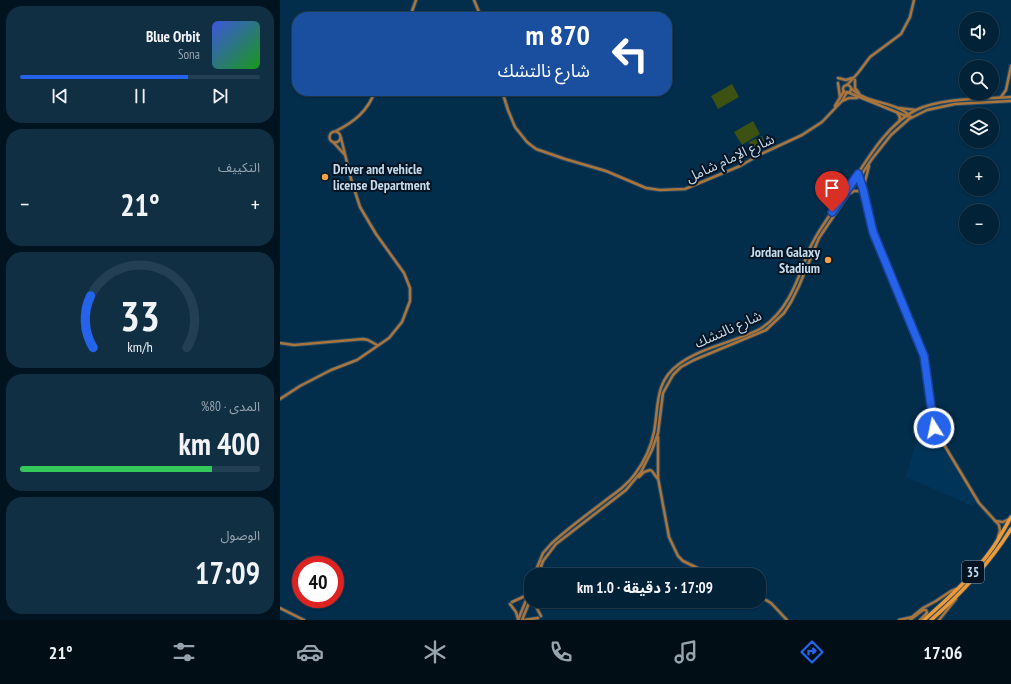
<!DOCTYPE html>
<html lang="ar">
<head>
<meta charset="utf-8">
<style>
  :root { --surface:#022238; --page:#102f43; --text:#f1f3f6; --muted:#96a4ae; --line:#233f53; --accent:#2563eb }
  body { margin:0; font-family:"PT Sans Narrow","Noto Sans Arabic",sans-serif; background:var(--page); color:var(--text); direction:rtl; height:100vh; display:flex; flex-direction:column; font-size:15px; white-space:nowrap }
  * { box-sizing:border-box; margin:0 }
  p { font-size:13px; color:var(--muted) }
  .icon { flex:none; width:22px; height:22px; fill:none; stroke:currentColor; stroke-width:2; stroke-linecap:round; stroke-linejoin:round }
  .map { position:relative; flex:1; overflow:hidden; direction:ltr }
  .side { display:flex; flex-direction:column; gap:6px; padding:6px; background:#01131f; width:280px }
  .side>* { flex:none }
  .top-card { position:absolute; left:12px; top:12px; width:380px; height:84px; border-radius:16px; box-shadow:0 1px 3px #0004,0 0 0 1px var(--line); direction:rtl; background:#1a4fa0; color:#fff; overflow:hidden }
  .fabs { position:absolute; left:679px; top:12px; display:grid; gap:8px }
  .fabs a { display:grid; place-items:center; width:40px; height:40px; border-radius:50%; background:var(--surface); box-shadow:0 1px 3px #0004,0 0 0 1px var(--line); font-size:20px }
  .speed { position:absolute; left:12px; top:556px; display:flex; gap:8px; font-size:20px; font-weight:700; text-align:center }
  .speed>* { display:grid; place-content:center; width:52px; height:52px; border-radius:50%; background:var(--surface); box-shadow:0 1px 3px #0004,0 0 0 1px var(--line); line-height:1 }
  .speed .limit { border:6px solid #d22; background:#fff; color:#111 }
  .pin { position:absolute; display:grid; place-items:center; width:34px; height:34px; color:#fff; margin:-41px -17px; border-radius:50% 50% 50% 0; rotate:-45deg; box-shadow:0 0 4px #0007 }
  .pin .icon { rotate:45deg }
  .me { position:absolute; width:44px; margin:-22px; rotate:350deg; stroke-linejoin:round; filter:drop-shadow(0 0 3px #0008) }
  .turn { display:flex; align-items:center; gap:14px; height:84px; padding:0 16px; font-size:18px }
  .turn .icon { width:52px; height:52px; stroke-width:2.5 }
  .turn b { display:block; font-size:28px; line-height:34px }
  .big { font-size:30px; font-weight:700; line-height:1.1 }
  .side .tile { flex:1; display:flex; flex-direction:column; justify-content:center; gap:6px; min-width:0; padding:0 14px; border-radius:16px; background:var(--page) }
  .side .dial { align-items:center; gap:0 }
  .dial svg { height:104px; overflow:visible; fill:none; stroke:var(--line); stroke-width:7; stroke-linecap:round; text-anchor:middle }
  .dial text { fill:var(--text); stroke:none }
  .song { display:flex; align-items:center; gap:12px }
  .cover { width:48px; height:48px; border-radius:6px; background:linear-gradient(135deg,hsl(230 70% 55%),hsl(120 70% 35%)) }
  .played { height:4px; border-radius:2px; background:linear-gradient(90deg,var(--accent) 70%,var(--line) 70%) }
  .keys { display:flex; justify-content:space-around; direction:ltr }
  .heat { display:flex; justify-content:space-between; align-items:center; font-size:22px; direction:ltr }
  .charge { height:6px; border-radius:3px; background:linear-gradient(90deg,#34c759 80%,var(--line) 0) }
  .trip { position:absolute; left:244px; top:568px; width:242px; height:40px; border-radius:16px; background:var(--surface); box-shadow:0 1px 3px #0004,0 0 0 1px var(--line); font-weight:700; line-height:40px; text-align:center; direction:rtl }
  .dock { display:flex; height:64px; justify-content:space-around; align-items:center; background:#010e16; color:var(--muted) }
  .dock .icon { width:28px; height:28px }
  .dock .current { color:var(--accent) }
  .dock b { font-size:18px; color:var(--text) }
  main { display:flex; flex:1; min-height:0 }
  .map>svg:first-child { display:block }
  .built { fill:#003559 }
  .green { fill:#3d5113 }
  .lines { fill:none; stroke-linecap:round; stroke-linejoin:round }
  .secondary-casing { stroke:#214965; stroke-width:4.5 }
  .highway-casing { stroke:#214965; stroke-width:5.5 }
  .secondary { stroke:#aa743b; stroke-width:2.5 }
  .highway { stroke:#ee9937; stroke-width:3.5 }
  .route-casing { stroke:#184099; stroke-width:10 }
  .route { stroke:#2563eb; stroke-width:7 }
  .poi-dot { fill:#f5a246; stroke:#051422; stroke-width:1.5 }
  .labels { text-anchor:middle; dominant-baseline:central; stroke-width:4; stroke-linejoin:round; paint-order:stroke }
  .shield { fill:#051422; stroke:#8b9fb1; stroke-width:1 }
  .shield-label { font-size:13px; font-weight:bold; fill:#c5dbee }
  .street-label { font-size:14px; fill:#c5dbee; stroke:#051422 }
  .poi-label { font-size:14px; font-weight:bold; fill:#c5dbee; stroke:#051422; text-anchor:start }
</style>
</head>
<body>
<main>
<div class="map">
<svg width="731" height="620" viewBox="0 0 731 620">
  <rect width="100%" height="100%" fill="#022d4b"/>
  <!-- built -->
  <polygon class="built" points="641,425 650,428 696,503 693,506 626,477"/>
  <!-- green -->
  <g class="green">
    <polygon points="452,84 459,97 438,109 431,96"/>
    <polygon points="473,121 480,134 462,145 454,132"/>
    <polygon points="482,136 485,143 472,149 469,142"/>
    <polygon points="555,175 558,180 555,183 561,193 555,196 546,180"/>
  </g>
  <g class="lines">
    <!-- secondary casing -->
    <g class="secondary-casing">
      <g id="secondary">
        <polyline points="194,0 201,17"/>
        <polyline points="130,17 136,0"/>
        <polyline points="558,78 566,80 572,78"/>
        <polyline points="575,80 575,88 579,93"/>
        <polyline points="558,83 560,97"/>
        <polyline points="567,85 578,73 590,57 621,34 630,17 634,0"/>
        <circle cx="567" cy="89" r="4"/>
        <path d="M 571,88 C 586,104 614,101 629,115"/>
        <polyline points="222,91 228,110 235,127 247,142 256,149 285,159 326,171 366,188 380,190 405,189 460,166 481,154 522,135 542,122 562,101 567,92"/>
        <polyline points="567,92 626,116 632,117"/>
        <polyline points="721,97 726,90 731,66"/>
        <polyline points="562,101 569,98 577,98"/>
        <polyline points="555,106 564,91"/>
        <polyline points="619,108 636,110"/>
        <polyline points="617,112 620,117 619,122"/>
        <path d="M 56,131 C 74,122 88,111 95,91"/>
        <circle cx="55" cy="137" r="5.5"/>
        <polyline points="54,143 64,154"/>
        <polyline points="579,178 593,232 644,356 654,428 699,503 719,525 720,531 718,537"/>
        <polyline points="583,189 589,166"/>
        <polyline points="571,193 574,191 579,191 583,195"/>
        <polyline points="0,343 14,345 83,339 88,340 97,345"/>
        <polyline points="0,399 20,386 51,370 77,360 109,338 122,322 130,301 130,288 124,273 96,234 80,207 71,179 61,138"/>
        <polyline points="378,437 378,478 389,537 398,556 403,561 432,575"/>
        <polyline points="359,477 364,472 370,470 372,471 377,478"/>
        <polyline points="715,521 723,522 729,519"/>
        <path d="M 254,575 L 263,553 L 271,544 C 288,528 308,514 326,500 C 337,492 347,485 355,474 C 364,462 371,447 374,432 C 379,406 374,382 399,364 C 422,347 455,342 480,329 C 509,311 518,278 530,248 C 539,228 553,211 566,192 C 584,165 605,125 636,110 C 661,98 702,99 731,97"/>
        <polyline points="258,575 263,561 276,544 346,490 361,472 372,450 378,433 383,393 393,375 401,367 414,360 486,330 504,313 511,302 519,286 539,238 592,159 611,135 629,119 647,110 675,104 731,101"/>
        <polyline points="479,596 491,603 507,620"/>
        <polyline points="253,601 261,616"/>
        <polyline points="232,602 243,597 249,592"/>
        <polyline points="230,604 236,612 238,619"/>
        <polyline points="0,608 24,620"/>
        <polyline points="238,620 251,588"/>
        <polyline points="242,620 251,598"/>
        <polyline points="244,620 258,618"/>
        <polyline points="619,620 632,617 643,608 656,601 671,591 676,589"/>
        <polyline points="630,620 643,610 646,610 647,613 640,620"/>
        <polyline points="659,620 676,599"/>
      </g>
    </g>
    <!-- highway casing -->
    <g class="highway-casing">
      <g id="highway">
        <path d="M 644,620 C 669,598 695,574 714,546 C 720,537 726,526 731,517"/>
        <path d="M 651,620 C 682,593 709,564 731,529"/>
      </g>
    </g>
    <!-- secondary -->
    <use href="#secondary" class="secondary"/>
    <!-- highway -->
    <use href="#highway" class="highway"/>
  </g>
  <g class="lines">
    <!-- route casing -->
    <g class="route-casing">
      <polyline id="route" points="552,212 578,174 583,189 593,232 644,356 654,428"/>
    </g>
    <!-- route -->
    <use href="#route" class="route"/>
  </g>
  <!-- markers -->
  <g class="poi-dot">
    <circle cx="45" cy="177" r="4"/>
    <circle cx="548" cy="260" r="4"/>
  </g>
  <g class="labels">
    <!-- shield labels -->
    <rect class="shield" x="682" y="561" width="22" height="22" rx="3"/>
    <g class="shield-label">
      <text x="693" y="572">35</text>
    </g>
    <!-- street labels -->
    <g class="street-label">
      <text transform="translate(450 158) rotate(-25)">شارع الإمام شامل</text>
      <text transform="translate(448 329) rotate(-24)">شارع نالتشك</text>
    </g>
    <!-- poi labels -->
    <g class="poi-label">
      <text x="53" y="169">Driver and vehicle<tspan x="53" dy="16">license Department</tspan></text>
      <text x="540" y="252" text-anchor="end">Jordan Galaxy<tspan x="540" dy="16">Stadium</tspan></text>
    </g>
  </g>
</svg>
<div class="fabs">
<a><svg class="icon" aria-label="sound" viewBox="0 0 24 24"><path d="M4 9h4l5-4v14l-5-4H4zM17 9q2 3 0 6"/></svg></a>
<a><svg class="icon" aria-label="search" viewBox="0 0 24 24"><circle cx="10" cy="10" r="6"/><path d="M15 15l6 6"/></svg></a>
<a><svg class="icon" aria-label="layers" viewBox="0 0 24 24"><path d="M12 4l9 5-9 5-9-5zM3 14l9 5 9-5"/></svg></a>
<a>+</a>
<a>−</a>
</div>
<div class="speed"><div class="limit">40</div></div>
<div class="pin" style="left:552px;top:212px;background:#d93025"><svg class="icon" aria-label="arrive" viewBox="0 0 24 24"><path d="M6 21V4h12l-3 4 3 4H6"/></svg></div>
<svg class="me" style="left:654px;top:428px" viewBox="-20 -20 40 40"><circle r="17" fill="#2563eb" stroke="#fff" stroke-width="3"/><path d="M0-11L8 9 0 5-8 9z" fill="#fff"/></svg>
<div class="trip">17:09 · 3 دقيقة · 1.0 km</div>
<div class="top-card">
<div class="turn"><svg class="icon" aria-label="left" viewBox="0 0 24 24"><path d="M17 20v-9H6M10 6l-5 5 5 5"/></svg><div><b>870 m</b>شارع نالتشك</div></div>
</div>
</div>
<section class="side">
<div class="tile">
<div class="song"><i class="cover"></i><div><b>Blue Orbit</b><p>Sona</p></div></div>
<div class="played"></div>
<div class="keys"><svg class="icon" aria-label="previous" viewBox="0 0 24 24"><path d="M18 5L8 12l10 7zM5 5v14"/></svg><svg class="icon" aria-label="pause" viewBox="0 0 24 24"><path d="M8 5v14M16 5v14"/></svg><svg class="icon" aria-label="next" viewBox="0 0 24 24"><path d="M6 5l10 7-10 7zM19 5v14"/></svg></div>
</div>
<div class="tile"><p>التكييف</p>
<div class="heat"><a>−</a><b class="big">21°</b><a>+</a></div>
</div>
<div class="tile dial"><svg viewBox="0 0 100 80">
<path d="M14 69A42 42 0 1 1 86 69"/>
<path d="M14 69A42 42 0 0 1 12 29" stroke="#2563eb"/>
<text x="50" y="56" font-size="32" font-weight="700">33</text>
<text x="50" y="72" font-size="11">km/h</text>
</svg></div>
<div class="tile"><p>المدى · 80%</p><b class="big">400 km</b><div class="charge"></div></div>
<div class="tile"><p>الوصول</p><b class="big">17:09</b></div>
</section>
</main>
<nav class="dock">
<b>17:06</b>
<svg class="icon current" aria-label="directions" viewBox="0 0 24 24"><path d="M12 3l9 9-9 9-9-9zM9 14v-3h6M13 9l2 2-2 2"/></svg>
<svg class="icon" aria-label="music" viewBox="0 0 24 24"><path d="M9 18V5l10-2v13"/><circle cx="6" cy="18" r="3"/><circle cx="16" cy="16" r="3"/></svg>
<svg class="icon" aria-label="phone" viewBox="0 0 24 24"><path d="M5 4h4l2 5-3 2q2 4 5 5l2-3 5 2v4C11 20 4 13 5 4z"/></svg>
<svg class="icon" aria-label="climate" viewBox="0 0 24 24"><path d="M12 3v18M4 7l16 10M4 17L20 7"/></svg>
<svg class="icon" aria-label="car" viewBox="0 0 24 24"><path d="M5 17H2v-5l4-1 3-4h7l3 4 3 1v5h-3M9 17h6M6 11h13"/><circle cx="7" cy="17" r="2"/><circle cx="17" cy="17" r="2"/></svg>
<svg class="icon" aria-label="filters" viewBox="0 0 24 24"><path d="M4 7h16M4 17h16"/><circle cx="9" cy="7" r="2"/><circle cx="15" cy="17" r="2"/></svg>
<b>21°</b>
</nav>
</body>
</html>
